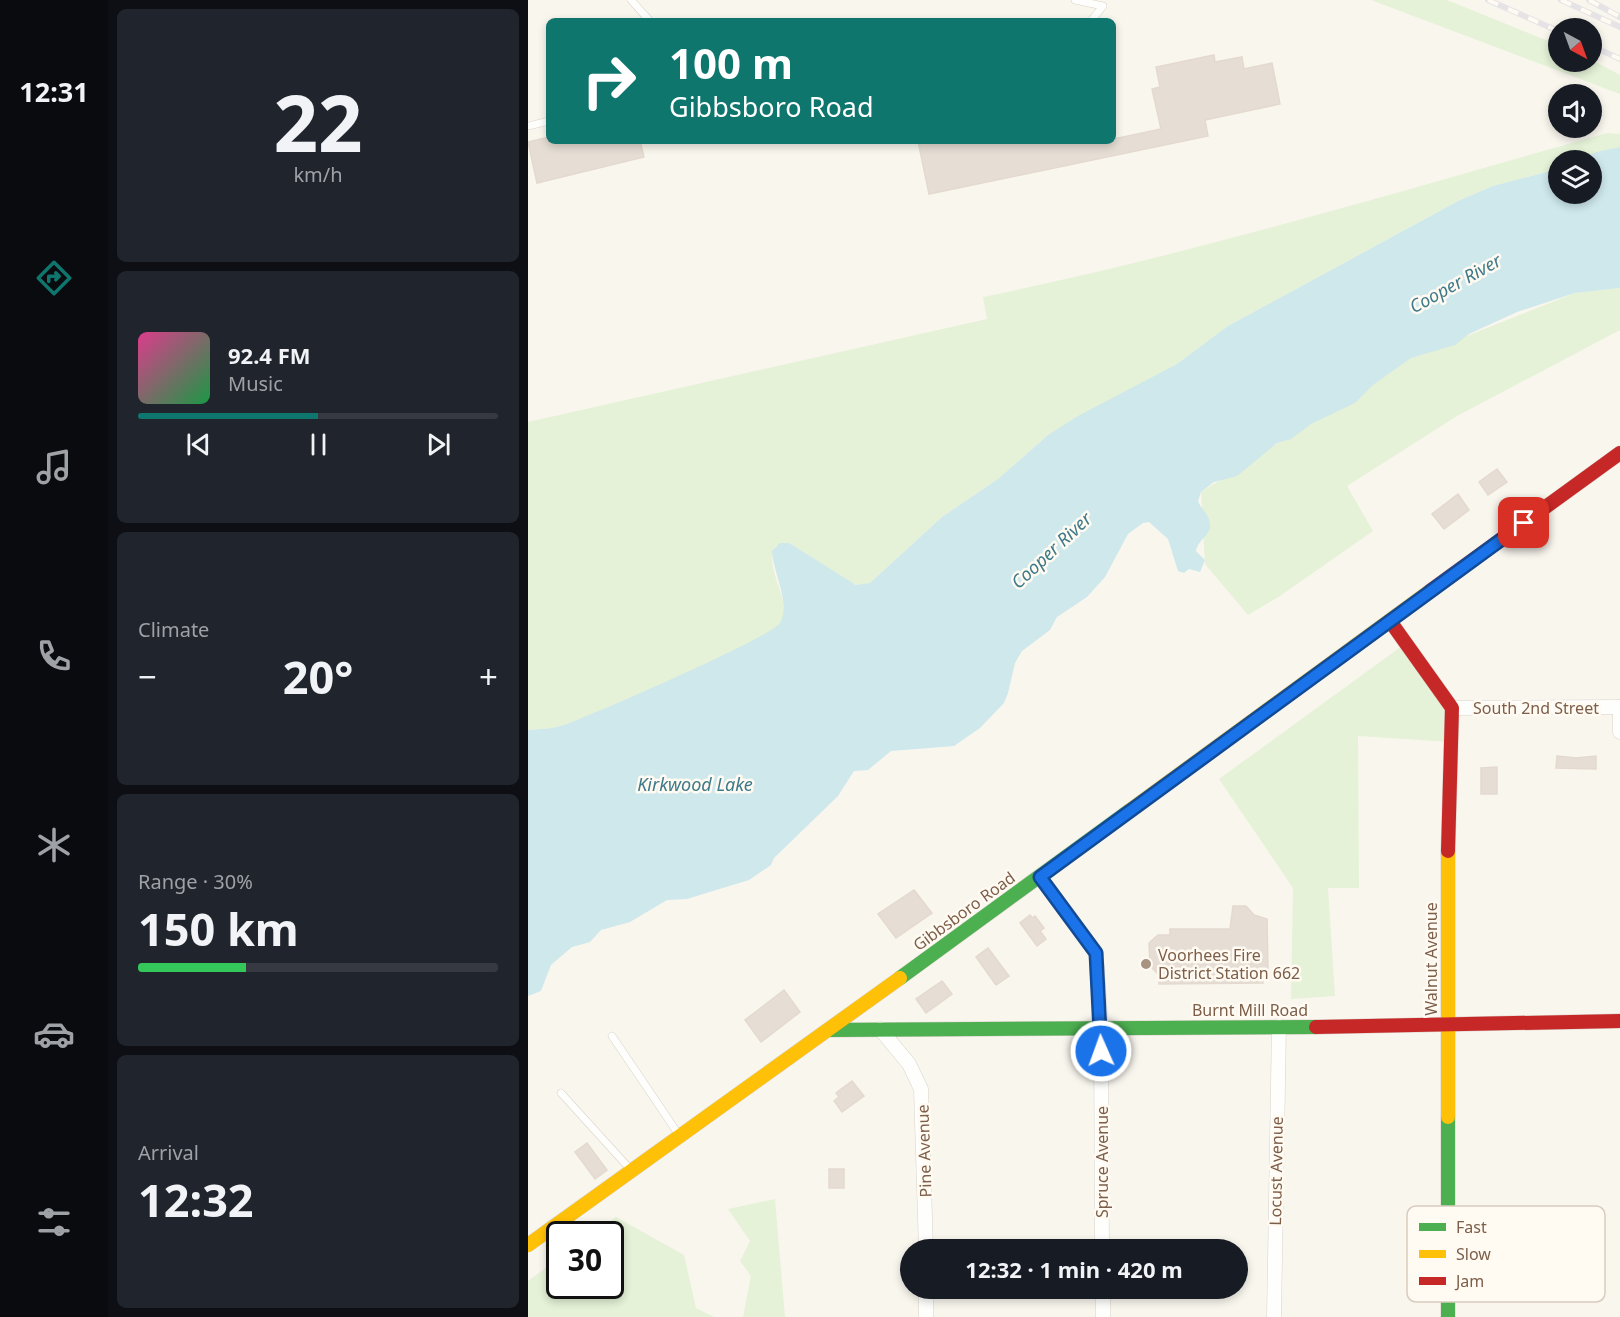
<!DOCTYPE html>
<html lang="en">
<head>
<meta charset="utf-8">
<style>
  :root { --surface:#171b24; --page:#20242c; --text:#f1f3f6; --muted:#9ea1a6; --line:#363941; --accent:#0f766e }
  body { margin:0; font-family:"Noto Sans",sans-serif; background:var(--page); color:var(--text); height:100vh; display:flex; flex-direction:column; font-size:22px; white-space:nowrap }
  * { box-sizing:border-box; margin:0 }
  p { font-size:20px; color:var(--muted) }
  .icon { flex:none; width:33px; height:33px; fill:none; stroke:currentColor; stroke-width:2; stroke-linecap:round; stroke-linejoin:round }
  .map { position:relative; flex:1; overflow:hidden }
  .sheet { display:flex; flex-direction:column; gap:9px; padding:9px; background:#0d0f14; width:420px }
  .sheet>* { flex:none }
  .top-card { position:absolute; left:18px; top:18px; width:570px; height:126px; border-radius:9px; box-shadow:0 3px 9px #0003; background:#0f766e; color:#fff; overflow:hidden }
  .needle { width:39px; rotate:139deg }
  .controls { position:absolute; left:1020px; top:18px; display:grid; gap:12px }
  .controls a { display:grid; place-items:center; width:54px; height:54px; border-radius:50%; background:var(--surface); box-shadow:0 3px 9px #0003; font-size:30px }
  .speed { position:absolute; left:18px; top:1221px; display:flex; gap:12px; font-size:30px; font-weight:700; text-align:center }
  .speed>* { display:grid; place-content:center; width:78px; height:78px; border-radius:50%; background:var(--surface); box-shadow:0 3px 9px #0003; line-height:1 }
  .speed .limit { border:3px solid #111; border-radius:9px; background:#fff; color:#111 }
  .pin { position:absolute; display:grid; place-items:center; width:51px; height:51px; color:#fff; margin:-26px; border-radius:12px; box-shadow:0 3px 9px #0006 }
  .me { position:absolute; width:66px; margin:-33px; rotate:358deg; stroke-linejoin:round; filter:drop-shadow(0 0 4px #0008) }
  .turn { display:flex; align-items:center; gap:21px; height:126px; padding:0 24px; font-size:27px }
  .turn .icon { width:78px; height:78px; stroke-width:2.5 }
  .turn b { display:block; font-size:42px; line-height:51px }
  .big { font-size:45px; font-weight:700; line-height:1.1 }
  .sheet .widget { flex:1; display:flex; flex-direction:column; justify-content:center; gap:9px; min-width:0; padding:0 21px; border-radius:9px; background:var(--page) }
  .sheet .dial { align-items:center; gap:0 }
  .dial b { font-size:78px; line-height:1 }
  .song { display:flex; align-items:center; gap:18px }
  .cover { width:72px; height:72px; border-radius:9px; background:linear-gradient(135deg,hsl(330 70% 55%),hsl(140 70% 35%)) }
  .played { height:6px; border-radius:3px; background:linear-gradient(90deg,var(--accent) 50%,var(--line) 50%) }
  .keys { display:flex; justify-content:space-around; direction:ltr }
  .heat { display:flex; justify-content:space-between; align-items:center; font-size:33px; direction:ltr }
  .charge { height:9px; border-radius:4px; background:linear-gradient(90deg,#34c759 30%,var(--line) 0) }
  .trip { position:absolute; left:372px; top:1239px; width:348px; height:60px; border-radius:30px; background:var(--surface); box-shadow:0 3px 9px #0003; font-weight:700; line-height:60px; text-align:center }
  main { display:flex; flex:1; min-height:0 }
  .tab-bar { display:flex; flex-direction:column; width:108px; justify-content:space-around; align-items:center; background:#090b0e; color:var(--muted) }
  .tab-bar .icon { width:42px; height:42px }
  .tab-bar .selected { color:var(--accent) }
  .tab-bar b { font-size:27px; color:var(--text) }
  .map>svg:first-child { display:block }
  .green { fill:#e5f2d7 }
  .water { fill:#cee8ec }
  .building { fill:#e6ded5; stroke:#e4d9cf; stroke-width:1.5 }
  .lines { fill:none; stroke-linecap:round; stroke-linejoin:round }
  .lane-casing { stroke:#dad3cc; stroke-width:8 }
  .street-casing { stroke:#dad3cc; stroke-width:15 }
  .fast-casing { stroke:#d9d2c9; stroke-width:15 }
  .slow-casing { stroke:#d9d2c9; stroke-width:15 }
  .jam-casing { stroke:#d9d2c9; stroke-width:15 }
  .lane { stroke:#fefefc; stroke-width:7 }
  .street { stroke:#fefefc; stroke-width:14 }
  .fast { stroke:#4caf50; stroke-width:14 }
  .slow { stroke:#ffc107; stroke-width:14 }
  .jam { stroke:#c62828; stroke-width:14 }
  .rail-casing { stroke:#e6e3e6; stroke-width:6 }
  .rail { stroke:#fffaf2; stroke-width:4; stroke-dasharray:11; stroke-linecap:butt }
  .route-casing { stroke:#114b97; stroke-width:15 }
  .route { stroke:#1a73e8; stroke-width:10 }
  .poi-dot { fill:#a89383; stroke:#fffaf2; stroke-width:2 }
  .labels { text-anchor:middle; dominant-baseline:central; stroke-width:5; stroke-linejoin:round; paint-order:stroke }
  .street-label { font-size:16px; fill:#7c5e49; stroke:#fffaf2 }
  .poi-label { font-size:16px; fill:#7c5e49; stroke:#fffaf2; text-anchor:start }
  .water-label { font-size:18px; font-style:italic; fill:#3d7a8a; stroke:#fffaf2 }
  .key { fill:#fffaf2; stroke:#d8cbbf; stroke-width:1.5 }
  .key-label { font-size:16px; fill:#7c5e49 }
</style>
</head>
<body>
<main>
<nav class="tab-bar">
<b>12:31</b>
<svg class="icon selected" aria-label="directions" viewBox="0 0 24 24"><path d="M12 3l9 9-9 9-9-9zM9 14v-3h6M13 9l2 2-2 2"/></svg>
<svg class="icon" aria-label="music" viewBox="0 0 24 24"><path d="M9 18V5l10-2v13"/><circle cx="6" cy="18" r="3"/><circle cx="16" cy="16" r="3"/></svg>
<svg class="icon" aria-label="phone" viewBox="0 0 24 24"><path d="M5 4h4l2 5-3 2q2 4 5 5l2-3 5 2v4C11 20 4 13 5 4z"/></svg>
<svg class="icon" aria-label="climate" viewBox="0 0 24 24"><path d="M12 3v18M4 7l16 10M4 17L20 7"/></svg>
<svg class="icon" aria-label="car" viewBox="0 0 24 24"><path d="M5 17H2v-5l4-1 3-4h7l3 4 3 1v5h-3M9 17h6M6 11h13"/><circle cx="7" cy="17" r="2"/><circle cx="17" cy="17" r="2"/></svg>
<svg class="icon" aria-label="filters" viewBox="0 0 24 24"><path d="M4 7h16M4 17h16"/><circle cx="9" cy="7" r="2"/><circle cx="15" cy="17" r="2"/></svg>
</nav>
<section class="sheet">
<div class="widget dial"><b>22</b><p>km/h</p></div>
<div class="widget">
<div class="song"><i class="cover"></i><div><b>92.4 FM</b><p>Music</p></div></div>
<div class="played"></div>
<div class="keys"><svg class="icon" aria-label="previous" viewBox="0 0 24 24"><path d="M18 5L8 12l10 7zM5 5v14"/></svg><svg class="icon" aria-label="pause" viewBox="0 0 24 24"><path d="M8 5v14M16 5v14"/></svg><svg class="icon" aria-label="next" viewBox="0 0 24 24"><path d="M6 5l10 7-10 7zM19 5v14"/></svg></div>
</div>
<div class="widget"><p>Climate</p>
<div class="heat"><a>−</a><b class="big">20°</b><a>+</a></div>
</div>
<div class="widget"><p>Range · 30%</p><b class="big">150 km</b><div class="charge"></div></div>
<div class="widget"><p>Arrival</p><b class="big">12:32</b></div>
</section>
<div class="map">
<svg width="1092" height="1317" viewBox="0 0 1092 1317">
  <rect width="100%" height="100%" fill="#f9f6ee"/>
  <!-- green -->
  <g class="green">
    <polygon points="843,0 919,0 1030,45 1030,62 1064,60 1092,75 1092,94"/>
    <path d="M 1079,133 L 1092,134 L 1092,147 C 1069,152 1054,160 1030,160 L 1030,169 L 965,186 L 932,200 L 700,326 L 649,364 L 520,435 L 470,479 L 414,517 L 342,583 L 333,586 L 321,582 L 261,543 L 248,546 C 233,568 268,602 251,625 C 240,640 63,716 36,725 C 24,729 12,729 0,730 L 0,422 L 459,319 L 455,297 C 666,254 872,191 1079,133 Z"/>
    <polygon points="1092,288 1092,330 929,416 819,486 845,531 752,596 720,615 677,564 673,492 883,358 1047,293"/>
    <polygon points="878,643 919,702 923,742 830,736 831,888 800,888 807,996 763,999 765,888 691,779"/>
    <polygon points="247,1199 257,1317 215,1317 223,1276 212,1261 222,1241 200,1209"/>
    <polygon points="88,1217 156,1255 168,1308 186,1317 0,1317 0,1281 31,1258 32,1286 82,1286 82,1234 63,1234"/>
  </g>
  <!-- water -->
  <path class="water" d="M 1092,147 L 1092,288 L 1047,293 L 989,312 L 941,334 L 927,345 L 883,358 L 845,385 L 827,403 L 783,424 L 763,439 L 749,443 L 709,476 L 686,482 L 673,492 L 670,501 C 672,507 677,511 680,517 C 688,535 671,536 668,551 L 677,560 L 672,572 L 661,569 L 656,573 L 650,571 L 640,539 L 621,522 L 615,523 L 600,534 L 577,577 L 559,597 L 529,617 L 522,630 L 494,651 L 487,663 L 480,693 L 476,703 L 452,728 L 426,746 L 363,751 L 340,770 L 326,771 L 310,796 L 246,858 L 243,865 L 221,880 L 159,899 L 139,900 L 102,922 L 73,930 L 62,942 L 44,947 L 23,965 L 13,991 L 0,996 L 0,730 C 12,729 24,729 36,725 C 62,716 244,637 252,623 C 263,603 245,573 244,551 L 252,543 L 261,543 L 328,585 L 342,583 L 414,517 L 470,479 L 520,435 L 550,416 L 649,364 L 700,326 L 932,200 L 965,186 L 1030,169 L 1030,194 L 1064,194 L 1064,160 L 1052,160 L 1068,152 Z"/>
  <!-- building -->
  <g class="building">
    <polygon points="686,55 687,62 714,57 716,69 744,63 752,104 677,120 680,136 401,194 390,141 585,141 585,139 633,129 624,89 632,87 628,67"/>
    <polygon points="21,137 21,141 112,141 116,157 9,183 0,142"/>
    <polygon points="969,469 979,482 960,495 951,482"/>
    <polygon points="930,494 941,510 916,529 904,514"/>
    <polygon points="1029,756 1048,758 1068,756 1068,769 1028,768"/>
    <polygon points="969,767 969,794 953,794 953,768"/>
    <polygon points="386,890 404,913 368,938 350,914"/>
    <polygon points="705,906 718,906 726,915 739,919 740,969 735,969 735,983 631,984 631,975 622,966 621,943 630,935 642,935 642,929 702,929"/>
    <polygon points="502,915 505,918 507,916 516,928 512,931 518,939 509,946 492,923"/>
    <polygon points="460,948 481,976 468,985 448,957"/>
    <polygon points="414,981 424,994 398,1013 388,999"/>
    <polygon points="256,990 272,1012 233,1042 217,1020"/>
    <polygon points="324,1081 336,1096 314,1112 306,1101 311,1097 308,1093"/>
    <polygon points="59,1143 79,1170 67,1179 47,1152"/>
    <rect x="301" y="1169" width="15" height="19"/>
  </g>
  <g class="lines">
    <!-- lane casing -->
    <g class="lane-casing">
      <g id="lane">
        <polyline points="103,0 122,21"/>
        <polyline points="547,0 575,6 563,21"/>
        <polyline points="0,126 21,121"/>
        <polyline points="84,1036 151,1135"/>
        <polyline points="33,1093 102,1169"/>
      </g>
    </g>
    <!-- street casing -->
    <g class="street-casing">
      <g id="street">
        <polyline points="1092,707 1092,732"/>
        <polyline points="924,708 1092,707"/>
        <polyline points="512,877 568,953 573,1027 574,1250"/>
        <polyline points="352,1029 381,1064 393,1089 398,1250"/>
        <polyline points="575,1288 575,1317"/>
        <polyline points="398,1317 398,1288"/>
        <polyline points="746,1317 751,1026"/>
      </g>
    </g>
    <!-- fast casing -->
    <g class="fast-casing">
      <g id="fast">
        <polyline points="372,978 601,811"/>
        <polyline points="301,1030 788,1027"/>
        <polyline points="920,1117 920,1317"/>
      </g>
    </g>
    <!-- slow casing -->
    <g class="slow-casing">
      <g id="slow">
        <polyline points="601,811 902,591"/>
        <polyline points="920,851 920,1117"/>
        <polyline points="0,1245 372,978"/>
      </g>
    </g>
    <!-- jam casing -->
    <g class="jam-casing">
      <g id="jam">
        <polyline points="902,591 1092,453"/>
        <polyline points="862,621 924,708 920,851"/>
        <polyline points="788,1027 1092,1021"/>
      </g>
    </g>
    <!-- lane -->
    <use href="#lane" class="lane"/>
    <!-- street -->
    <use href="#street" class="street"/>
    <!-- fast -->
    <use href="#fast" class="fast"/>
    <!-- slow -->
    <use href="#slow" class="slow"/>
    <!-- jam -->
    <use href="#jam" class="jam"/>
    <!-- rail casing -->
    <g class="rail-casing">
      <g id="rail">
        <polyline points="960,0 1030,31"/>
        <polyline points="1033,0 1092,27"/>
        <polyline points="1061,0 1092,17"/>
        <polyline points="1064,46 1092,59"/>
      </g>
    </g>
    <!-- rail -->
    <use href="#rail" class="rail"/>
  </g>
  <g class="lines">
    <!-- route casing -->
    <g class="route-casing">
      <polyline id="route" points="573,1051 568,953 512,877 996,523"/>
    </g>
    <!-- route -->
    <use href="#route" class="route"/>
  </g>
  <!-- markers -->
  <circle class="poi-dot" cx="618" cy="964" r="6"/>
  <g class="labels">
    <!-- street labels -->
    <g class="street-label">
      <text x="1008" y="708">South 2nd Street</text>
      <text transform="translate(436 911) rotate(-36)">Gibbsboro Road</text>
      <text transform="translate(903 959) rotate(-90)">Walnut Avenue</text>
      <text x="722" y="1010">Burnt Mill Road</text>
      <text transform="translate(396 1151) rotate(-92)">Pine Avenue</text>
      <text transform="translate(574 1162) rotate(-90)">Spruce Avenue</text>
      <text transform="translate(748 1171) rotate(-89)">Locust Avenue</text>
    </g>
    <!-- poi labels -->
    <g class="poi-label">
      <text x="630" y="955">Voorhees Fire<tspan x="630" dy="18">District Station 662</tspan></text>
    </g>
    <!-- water labels -->
    <g class="water-label">
      <text transform="translate(927 283) rotate(-29)">Cooper River</text>
      <text transform="translate(523 550) rotate(-43)">Cooper River</text>
      <text x="167" y="784">Kirkwood Lake</text>
    </g>
  </g>
  <!-- legend -->
  <rect x="879" y="1206" width="198" height="96" rx="9" class="key"/>
  <rect x="891" y="1223" width="27" height="8" fill="#4caf50"/>
  <rect x="891" y="1250" width="27" height="8" fill="#ffc107"/>
  <rect x="891" y="1277" width="27" height="8" fill="#c62828"/>
  <g class="key-label">
    <text x="928" y="1233">Fast</text>
    <text x="928" y="1260">Slow</text>
    <text x="928" y="1287">Jam</text>
  </g>
</svg>
<div class="controls">
<a><svg class="needle" viewBox="-14 -14 28 28"><path d="M0-13l5 13h-10z" fill="#e53935"/><path d="M0 13l5-13h-10z" fill="#9ea1a6"/></svg></a>
<a><svg class="icon" aria-label="sound" viewBox="0 0 24 24"><path d="M4 9h4l5-4v14l-5-4H4zM17 9q2 3 0 6"/></svg></a>
<a><svg class="icon" aria-label="layers" viewBox="0 0 24 24"><path d="M12 4l9 5-9 5-9-5zM3 14l9 5 9-5"/></svg></a>
</div>
<div class="speed"><div class="limit">30</div></div>
<div class="pin" style="left:996px;top:523px;background:#d93025"><svg class="icon" aria-label="arrive" viewBox="0 0 24 24"><path d="M6 21V4h12l-3 4 3 4H6"/></svg></div>
<svg class="me" style="left:573px;top:1051px" viewBox="-20 -20 40 40"><circle r="17" fill="#1a73e8" stroke="#fff" stroke-width="3"/><path d="M0-11L8 9 0 5-8 9z" fill="#fff"/></svg>
<div class="trip">12:32 · 1 min · 420 m</div>
<div class="top-card">
<div class="turn"><svg class="icon" aria-label="right" viewBox="0 0 24 24"><path d="M7 20v-9h11M14 6l5 5-5 5"/></svg><div><b>100 m</b>Gibbsboro Road</div></div>
</div>
</div>
</main>
</body>
</html>
